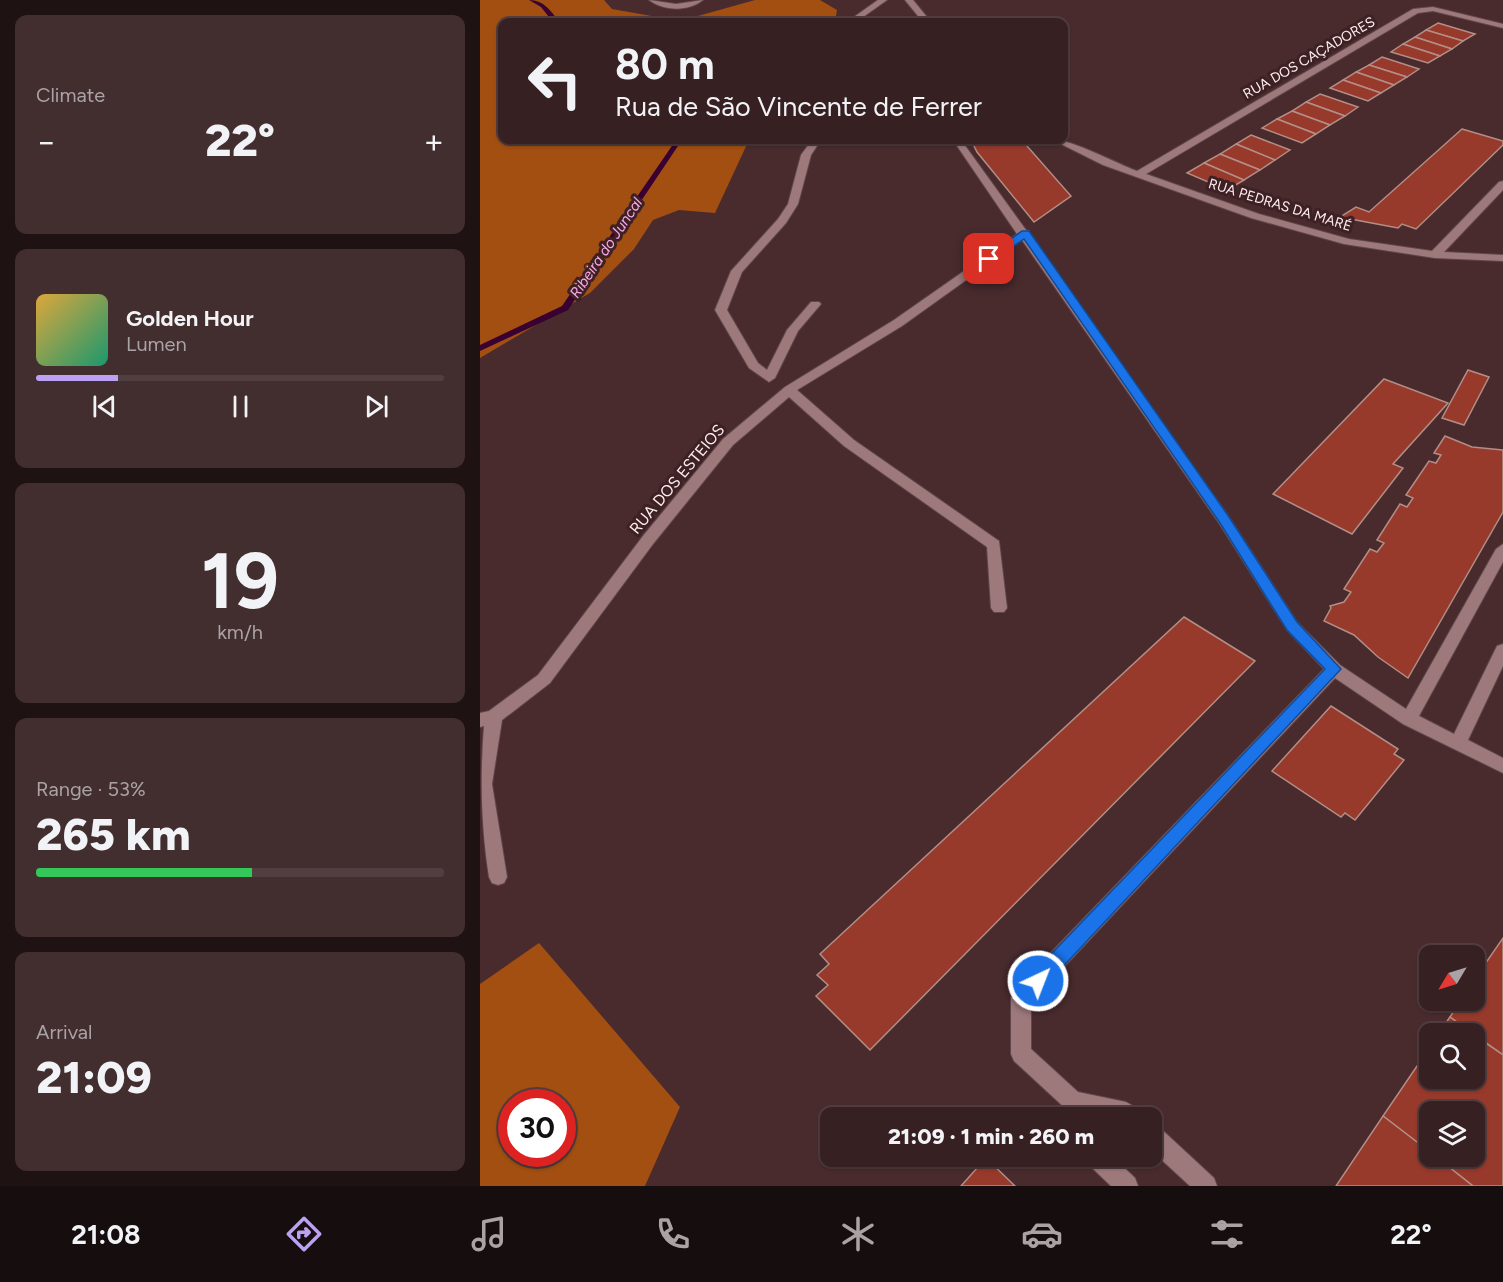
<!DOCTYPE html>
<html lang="en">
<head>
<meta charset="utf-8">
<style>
  :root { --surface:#372022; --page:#422d2f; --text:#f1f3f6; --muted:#aaa3a5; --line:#513e40; --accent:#bca0f2 }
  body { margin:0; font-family:Figtree,sans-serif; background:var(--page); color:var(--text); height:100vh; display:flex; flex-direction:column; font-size:22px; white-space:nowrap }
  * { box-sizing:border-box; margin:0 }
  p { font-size:20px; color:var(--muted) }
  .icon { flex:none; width:33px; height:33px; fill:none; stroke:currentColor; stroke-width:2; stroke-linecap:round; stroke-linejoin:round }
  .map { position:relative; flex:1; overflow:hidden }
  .sheet { display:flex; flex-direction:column; gap:15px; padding:15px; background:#1e1213; width:480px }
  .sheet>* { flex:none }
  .guide { position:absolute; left:18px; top:18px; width:570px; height:126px; border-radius:12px; box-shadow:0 2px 4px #0004,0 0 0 2px var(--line); background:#372022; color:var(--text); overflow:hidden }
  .needle { width:39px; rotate:232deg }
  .fabs { position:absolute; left:939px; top:945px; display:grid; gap:12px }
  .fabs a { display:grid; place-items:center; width:66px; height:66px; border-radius:12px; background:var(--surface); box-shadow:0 2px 4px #0004,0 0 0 2px var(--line); font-size:30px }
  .speed { position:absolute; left:18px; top:1089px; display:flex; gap:12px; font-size:30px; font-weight:700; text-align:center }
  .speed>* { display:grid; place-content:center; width:78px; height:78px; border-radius:50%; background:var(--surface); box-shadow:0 2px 4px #0004,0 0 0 2px var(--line); line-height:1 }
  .speed .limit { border:9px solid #d22; background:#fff; color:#111 }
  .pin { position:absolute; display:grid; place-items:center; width:51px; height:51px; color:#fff; margin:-26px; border-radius:12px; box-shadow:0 3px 9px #0006 }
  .me { position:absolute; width:66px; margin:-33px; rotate:43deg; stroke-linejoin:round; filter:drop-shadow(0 0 4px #0008) }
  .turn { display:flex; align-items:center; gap:21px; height:126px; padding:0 18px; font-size:27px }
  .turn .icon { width:78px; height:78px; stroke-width:2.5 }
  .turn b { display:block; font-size:42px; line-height:51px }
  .big { font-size:45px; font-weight:800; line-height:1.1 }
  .sheet .card { flex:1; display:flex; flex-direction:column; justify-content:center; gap:9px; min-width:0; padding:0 21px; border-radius:12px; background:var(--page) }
  .sheet .dial { align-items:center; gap:0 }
  .dial b { font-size:78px; line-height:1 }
  .song { display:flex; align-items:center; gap:18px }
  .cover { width:72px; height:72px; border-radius:9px; background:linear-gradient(135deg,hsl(40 70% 55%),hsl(160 70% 35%)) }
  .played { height:6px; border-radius:3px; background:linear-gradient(90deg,var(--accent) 20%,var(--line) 20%) }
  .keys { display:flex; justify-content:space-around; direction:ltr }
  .heat { display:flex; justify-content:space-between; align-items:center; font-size:33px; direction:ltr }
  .charge { height:9px; border-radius:4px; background:linear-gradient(90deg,#34c759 53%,var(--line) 0) }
  .trip { position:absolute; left:340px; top:1107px; width:342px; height:60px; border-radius:12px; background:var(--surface); box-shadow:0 2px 4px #0004,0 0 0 2px var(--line); font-weight:800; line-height:60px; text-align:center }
  .tabs { display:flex; height:96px; justify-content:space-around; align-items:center; background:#160d0e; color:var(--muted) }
  .tabs .icon { width:42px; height:42px }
  .tabs .current { color:var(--accent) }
  .tabs b { font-size:27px; color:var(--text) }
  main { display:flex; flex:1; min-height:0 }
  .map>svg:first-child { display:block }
  .forest { fill:#a24f11; fill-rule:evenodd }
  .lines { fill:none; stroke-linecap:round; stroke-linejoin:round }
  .stream { fill:#380132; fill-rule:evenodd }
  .building { fill:#97392b; stroke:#b28e87; stroke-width:1.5 }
  .minor-casing { stroke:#60474a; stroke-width:2 }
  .minor { fill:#9d797c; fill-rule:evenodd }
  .route { fill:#1a73e8; stroke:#114b97; stroke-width:1.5 }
  .labels { text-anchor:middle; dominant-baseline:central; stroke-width:6; stroke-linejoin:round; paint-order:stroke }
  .far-street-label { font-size:14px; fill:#ffeeef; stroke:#3e2124 }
  .far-water-label { font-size:15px; font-style:italic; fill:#fcaaec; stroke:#3e2124 }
  .street-label { font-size:16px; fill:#ffeeef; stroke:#3e2124 }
</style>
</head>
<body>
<main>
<section class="sheet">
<div class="card"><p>Climate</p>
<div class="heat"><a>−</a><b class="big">22°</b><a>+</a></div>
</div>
<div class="card">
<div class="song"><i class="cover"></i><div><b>Golden Hour</b><p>Lumen</p></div></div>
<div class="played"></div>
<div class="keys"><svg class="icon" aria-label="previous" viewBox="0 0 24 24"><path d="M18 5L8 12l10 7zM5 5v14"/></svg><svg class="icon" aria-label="pause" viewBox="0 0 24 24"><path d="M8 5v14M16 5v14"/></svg><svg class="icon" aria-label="next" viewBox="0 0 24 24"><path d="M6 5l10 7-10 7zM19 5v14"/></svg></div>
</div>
<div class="card dial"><b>19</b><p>km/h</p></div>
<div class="card"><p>Range · 53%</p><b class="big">265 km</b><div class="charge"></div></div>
<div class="card"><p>Arrival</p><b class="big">21:09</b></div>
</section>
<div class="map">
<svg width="1023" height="1186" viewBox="0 0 1023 1186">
  <rect width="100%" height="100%" fill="#492b2e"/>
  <!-- forest -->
  <g class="forest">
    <polygon points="0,0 124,0 132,9 200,21 275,0 340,0 357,10 355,22 22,22 22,140 269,140 235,213 199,210 173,220 154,249 110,293 0,358"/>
    <path d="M 59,943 L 200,1107 L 165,1186 L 0,1186 L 0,984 ZM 32,1102 L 82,1102 L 82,1154 L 32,1154 Z"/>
  </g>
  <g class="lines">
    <!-- stream -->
    <g class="stream">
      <path d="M 49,0 C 64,0 72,12 79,22 L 73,22 L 61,7 Z"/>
      <polygon points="196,140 202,140 88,310 0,351 0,345 82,306"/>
    </g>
  </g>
  <!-- building -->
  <g class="building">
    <polygon points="958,23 995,34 983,41 946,30"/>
    <polygon points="946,30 983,41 972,49 935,37"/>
    <polygon points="935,37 972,49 960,56 923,44"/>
    <polygon points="923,44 960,56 948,63 911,52"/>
    <polygon points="902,57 939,69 927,77 889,65"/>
    <polygon points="889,65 927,77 914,85 876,72"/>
    <polygon points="876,72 914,85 901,93 863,80"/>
    <polygon points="863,80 901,93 888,101 850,88"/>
    <polygon points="840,94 878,107 865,116 826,102"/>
    <polygon points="826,102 865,116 850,125 812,111"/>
    <polygon points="812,111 850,125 836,134 797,119"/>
    <polygon points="797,119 836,134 822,143 782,128"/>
    <polygon points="982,129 1023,141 1023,145 936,229 922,224 918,228 860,217 876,207 889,212"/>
    <polygon points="771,135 810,150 795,160 756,144"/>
    <polygon points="491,140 538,140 547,146 591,196 554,222 497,152"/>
    <polygon points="756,144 795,160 780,170 740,154"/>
    <polygon points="740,154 780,170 764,180 724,163"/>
    <polygon points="724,163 764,180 747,190 707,173"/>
    <polygon points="988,370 1009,377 984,425 962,418"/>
    <polygon points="904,379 968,403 913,464 923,468 872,534 793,494"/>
    <polygon points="965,436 992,447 1023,450 1023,512 928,678 898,657 874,635 844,621 851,608 850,606 864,602 871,592 864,589 890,549 897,552 904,543 897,540 920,504 927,507 933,498 926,495 949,461 956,463 961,455 954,453"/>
    <polygon points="704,617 775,661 390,1050 336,996 348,985 337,975 349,964 340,954"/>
    <polygon points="851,706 918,749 914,754 924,760 875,820 865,813 861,817 792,771"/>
    <polygon points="1023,938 1023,1055 970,1017 981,1000 994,1000 994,980"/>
    <polygon points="970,1017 993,1034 958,1034"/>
    <polygon points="994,1035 1023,1055 1023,1186 993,1186 955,1156 994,1156 994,1112 950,1112 950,1152 903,1116 950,1047 950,1078 994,1078"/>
    <polygon points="903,1116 950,1152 950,1156 955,1156 993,1186 856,1186"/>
    <polygon points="506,1158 535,1186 481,1186"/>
  </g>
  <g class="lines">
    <!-- minor casing -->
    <g class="minor-casing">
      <g id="minor">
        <path d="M 169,0 L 196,4 L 223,0 C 208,12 184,11 169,0 Z"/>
        <polygon points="398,0 407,0 376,22 367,22"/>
        <polygon points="425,0 433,0 451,22 443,22"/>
        <path d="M 953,7 L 1023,24 L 1023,28 L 953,11 L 938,13 L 666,174 L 779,214 L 869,239 L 952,251 L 1019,182 L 1023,181 L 1023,190 L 964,252 L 1023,255 L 1023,261 L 955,258 L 864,244 L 771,218 L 623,165 L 573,140 C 589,138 636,163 657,171 L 933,9 Z"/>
        <polygon points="332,140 341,140 331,155 318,204 306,223 262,272 247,310 278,363 287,370 307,330 331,302 339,302 341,304 318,331 295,378 289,382 269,368 235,310 251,271 298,219 308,204 321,155"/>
        <path d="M 473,140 L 481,140 L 546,230 L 549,231 L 549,235 L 749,517 L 817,622 L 860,665 L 926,709 L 1016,549 L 1023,544 L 1023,562 L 939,716 L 974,734 L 1017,646 L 1023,644 L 1023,666 L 988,740 L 1023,758 L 1023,773 L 923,724 L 855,678 L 551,1002 L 551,1049 L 598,1092 L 646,1102 L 653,1106 L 661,1118 L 619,1118 L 609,1115 L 609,1118 L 588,1118 L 585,1108 L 534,1061 L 531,1054 L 531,998 L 534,991 L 844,669 L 807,630 L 739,523 L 542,240 L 422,326 L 317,390 L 374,440 L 519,541 L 527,608 L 524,612 L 514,612 L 511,608 L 507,547 L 364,446 L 309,397 L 253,445 L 173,544 L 70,683 L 22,720 L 12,784 L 27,877 L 24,883 L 18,885 L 12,883 L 9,877 C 1,826 0,777 4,726 L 0,727 L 0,713 L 9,711 L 58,675 L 163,536 L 243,439 L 305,387 L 414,320 L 537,234 Z"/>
        <polygon points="672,1125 680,1128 734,1178 737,1186 710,1186 672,1151"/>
        <polygon points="605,1156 632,1156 655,1178 658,1186 631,1186 608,1164"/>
      </g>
    </g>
    <!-- minor -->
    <use href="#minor" class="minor"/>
  </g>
  <!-- route -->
  <polygon class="route" points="542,231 549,231 749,517 817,622 861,669 564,987 558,990 551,987 549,981 551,975 845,669 807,630 740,523 544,239 512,261 505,261 505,257"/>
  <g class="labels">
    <!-- far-street labels -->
    <g class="far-street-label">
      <text transform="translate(829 58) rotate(-30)">RUA DOS CAÇADORES</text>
      <text transform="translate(800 205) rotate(17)">RUA PEDRAS DA MARÉ</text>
    </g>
    <!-- far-water labels -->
    <g class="far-water-label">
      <text transform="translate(126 248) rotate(-56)">Ribeira do Juncal</text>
    </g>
    <!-- street labels -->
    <g class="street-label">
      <text transform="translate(197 479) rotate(-50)">RUA DOS ESTEIOS</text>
    </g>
  </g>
</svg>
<div class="fabs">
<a><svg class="needle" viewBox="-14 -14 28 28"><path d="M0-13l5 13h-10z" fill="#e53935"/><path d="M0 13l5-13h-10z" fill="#aaa3a5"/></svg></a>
<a><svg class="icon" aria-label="search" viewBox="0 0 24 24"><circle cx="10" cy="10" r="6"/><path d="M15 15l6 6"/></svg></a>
<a><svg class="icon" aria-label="layers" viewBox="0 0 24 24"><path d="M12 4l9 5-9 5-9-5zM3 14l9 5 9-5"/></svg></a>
</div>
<div class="speed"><div class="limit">30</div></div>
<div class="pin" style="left:509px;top:259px;background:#d93025"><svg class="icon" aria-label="arrive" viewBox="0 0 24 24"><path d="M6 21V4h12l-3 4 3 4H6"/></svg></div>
<svg class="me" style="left:558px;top:981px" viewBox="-20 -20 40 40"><circle r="17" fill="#1a73e8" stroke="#fff" stroke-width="3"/><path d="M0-11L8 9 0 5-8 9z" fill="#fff"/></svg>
<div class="trip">21:09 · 1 min · 260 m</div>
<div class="guide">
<div class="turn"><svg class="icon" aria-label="left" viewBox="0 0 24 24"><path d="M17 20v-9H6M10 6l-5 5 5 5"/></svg><div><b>80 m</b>Rua de São Vincente de Ferrer</div></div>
</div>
</div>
</main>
<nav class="tabs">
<b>21:08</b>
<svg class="icon current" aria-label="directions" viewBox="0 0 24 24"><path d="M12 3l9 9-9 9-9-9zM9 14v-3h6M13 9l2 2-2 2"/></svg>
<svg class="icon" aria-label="music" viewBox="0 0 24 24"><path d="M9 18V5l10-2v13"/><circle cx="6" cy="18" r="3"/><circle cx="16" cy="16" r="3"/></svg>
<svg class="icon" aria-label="phone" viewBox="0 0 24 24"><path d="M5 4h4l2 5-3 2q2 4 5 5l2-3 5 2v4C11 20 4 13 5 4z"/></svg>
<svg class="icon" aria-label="climate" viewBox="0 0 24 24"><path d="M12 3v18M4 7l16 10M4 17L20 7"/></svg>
<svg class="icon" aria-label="car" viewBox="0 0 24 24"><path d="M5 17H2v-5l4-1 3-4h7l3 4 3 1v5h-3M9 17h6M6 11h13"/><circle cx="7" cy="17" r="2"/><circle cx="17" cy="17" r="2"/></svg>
<svg class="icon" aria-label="filters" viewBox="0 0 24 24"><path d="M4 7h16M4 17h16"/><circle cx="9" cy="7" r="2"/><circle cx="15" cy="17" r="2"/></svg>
<b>22°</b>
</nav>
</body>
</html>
